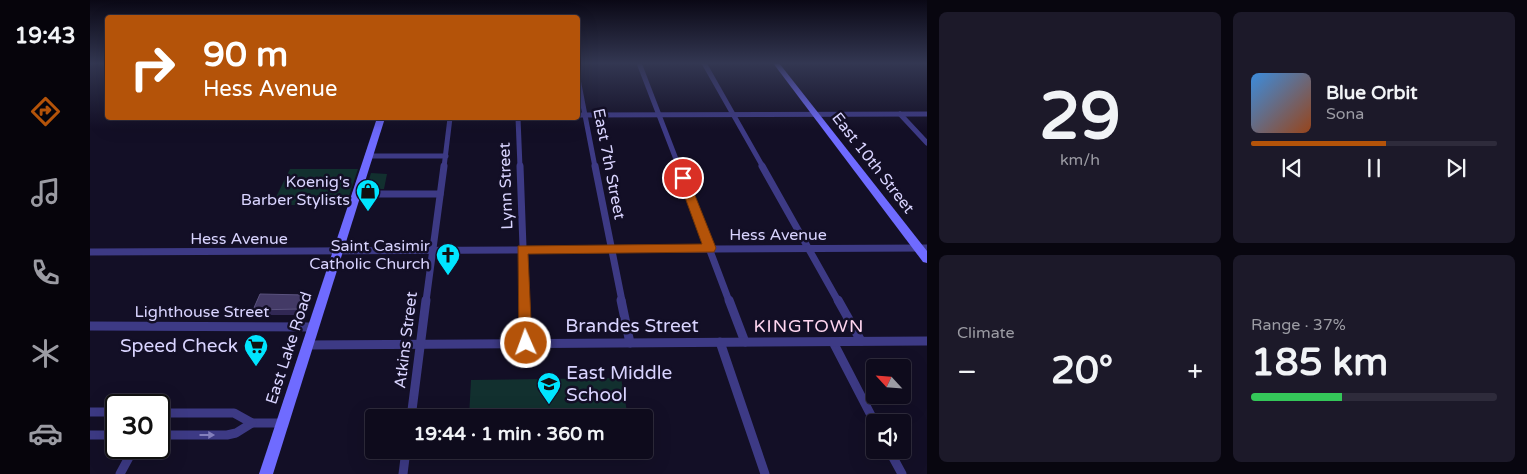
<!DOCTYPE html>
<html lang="en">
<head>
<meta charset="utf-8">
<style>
  :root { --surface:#0e0b1c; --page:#1c1929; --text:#f1f3f6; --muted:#9b9ba3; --line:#2e2b3b; --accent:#b45309 }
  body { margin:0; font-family:"Varela Round",sans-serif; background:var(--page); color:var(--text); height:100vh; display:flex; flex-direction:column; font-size:19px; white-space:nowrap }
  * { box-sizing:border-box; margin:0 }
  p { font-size:16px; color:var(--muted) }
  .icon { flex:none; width:28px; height:28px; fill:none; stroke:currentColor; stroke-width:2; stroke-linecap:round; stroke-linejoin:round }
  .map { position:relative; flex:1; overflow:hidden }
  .side { display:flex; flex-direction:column; gap:12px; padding:12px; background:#08060f; width:600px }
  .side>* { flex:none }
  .top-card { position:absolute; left:15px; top:15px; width:475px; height:105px; border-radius:5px; box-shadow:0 5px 20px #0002,0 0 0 1px var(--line); background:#b45309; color:#fff; overflow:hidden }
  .needle { width:32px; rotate:296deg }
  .buttons { position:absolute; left:776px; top:359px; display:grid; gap:10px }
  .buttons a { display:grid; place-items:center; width:45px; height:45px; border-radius:5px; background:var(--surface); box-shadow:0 5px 20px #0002,0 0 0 1px var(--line); font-size:25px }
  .speed { position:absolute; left:15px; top:394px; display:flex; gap:10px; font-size:25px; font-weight:700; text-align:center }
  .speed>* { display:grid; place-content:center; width:65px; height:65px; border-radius:50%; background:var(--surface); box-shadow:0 5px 20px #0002,0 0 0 1px var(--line); line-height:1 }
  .speed .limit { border:2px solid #111; border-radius:8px; background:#fff; color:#111 }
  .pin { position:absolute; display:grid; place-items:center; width:42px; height:42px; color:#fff; margin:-21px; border:2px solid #fff; border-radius:50%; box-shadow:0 1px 5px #0007 }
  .me { position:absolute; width:55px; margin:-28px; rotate:358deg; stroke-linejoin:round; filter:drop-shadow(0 0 4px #0008) }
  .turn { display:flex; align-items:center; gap:18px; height:105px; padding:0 15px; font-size:22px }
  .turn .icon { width:65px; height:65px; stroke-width:2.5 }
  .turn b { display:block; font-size:35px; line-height:42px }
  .big { font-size:38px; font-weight:700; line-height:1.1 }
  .side .card { flex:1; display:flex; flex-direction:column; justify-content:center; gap:8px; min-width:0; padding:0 18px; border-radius:8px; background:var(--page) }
  .side .dial { align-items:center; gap:0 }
  .dial b { font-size:65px; line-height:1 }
  .song { display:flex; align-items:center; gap:15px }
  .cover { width:60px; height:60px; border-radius:8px; background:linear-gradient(135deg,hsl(210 70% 55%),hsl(20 70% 35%)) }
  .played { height:5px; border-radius:2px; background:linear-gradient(90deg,var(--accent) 55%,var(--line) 55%) }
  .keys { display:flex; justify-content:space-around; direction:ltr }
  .heat { display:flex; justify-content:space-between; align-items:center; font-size:28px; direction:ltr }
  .charge { height:8px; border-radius:4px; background:linear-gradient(90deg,#34c759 37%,var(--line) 0) }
  .side .tiles { flex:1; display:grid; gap:12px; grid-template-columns:repeat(2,1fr) }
  .trip { position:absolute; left:275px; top:409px; width:288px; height:50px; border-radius:5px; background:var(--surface); box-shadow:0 5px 20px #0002,0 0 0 1px var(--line); font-weight:700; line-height:50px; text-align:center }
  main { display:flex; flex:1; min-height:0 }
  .menu { display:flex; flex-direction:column; width:90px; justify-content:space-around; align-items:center; background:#06040b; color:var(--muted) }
  .menu .icon { width:35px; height:35px }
  .menu .on { color:var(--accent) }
  .menu b { font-size:22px; color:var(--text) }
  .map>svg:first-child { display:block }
  .green { fill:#12302f }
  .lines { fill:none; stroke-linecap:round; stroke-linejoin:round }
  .street-far2 { stroke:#3d3a85; stroke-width:5 }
  .street-far1 { stroke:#3d3a85; stroke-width:7 }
  .street { stroke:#3d3a85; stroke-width:9 }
  .secondary { fill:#6f6bff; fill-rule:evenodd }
  .wall { fill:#312854 }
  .shaded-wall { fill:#1d163a }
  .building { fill:#433a66; stroke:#5a527e }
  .oneway { fill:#837fbc }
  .route { fill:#b45309; stroke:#753606 }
  .labels { text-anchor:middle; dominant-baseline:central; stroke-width:5; stroke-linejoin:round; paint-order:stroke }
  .street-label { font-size:16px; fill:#d9d4ff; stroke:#130f26 }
  .poi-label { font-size:16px; fill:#d9d4ff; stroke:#130f26; text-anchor:end }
  .neighbourhood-label { font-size:18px; letter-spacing:1px; fill:#ffd6f0; stroke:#130f26 }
  .near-street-label { font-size:19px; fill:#d9d4ff; stroke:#130f26 }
  .near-poi-label { font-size:19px; fill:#d9d4ff; stroke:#130f26; text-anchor:end }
</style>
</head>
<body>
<main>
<nav class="menu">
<b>19:43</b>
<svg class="icon on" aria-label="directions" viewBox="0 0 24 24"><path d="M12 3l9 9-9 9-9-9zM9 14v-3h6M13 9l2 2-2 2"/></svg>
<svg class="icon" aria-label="music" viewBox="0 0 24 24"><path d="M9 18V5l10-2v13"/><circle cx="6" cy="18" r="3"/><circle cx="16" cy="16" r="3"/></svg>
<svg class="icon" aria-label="phone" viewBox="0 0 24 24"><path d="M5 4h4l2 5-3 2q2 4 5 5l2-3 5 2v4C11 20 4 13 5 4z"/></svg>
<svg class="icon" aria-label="climate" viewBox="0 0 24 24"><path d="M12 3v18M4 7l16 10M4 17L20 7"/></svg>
<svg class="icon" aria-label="car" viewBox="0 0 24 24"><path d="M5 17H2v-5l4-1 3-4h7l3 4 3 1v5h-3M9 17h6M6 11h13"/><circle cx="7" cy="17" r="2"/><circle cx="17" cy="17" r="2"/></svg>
</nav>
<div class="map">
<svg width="837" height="474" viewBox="0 0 837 474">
  <rect width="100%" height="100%" fill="#130f26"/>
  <!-- green -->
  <g class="green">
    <polygon points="200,169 268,169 256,205 182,205"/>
    <polygon points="281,173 297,174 294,189 276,189"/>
    <polygon points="531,378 538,417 379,417 381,380"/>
  </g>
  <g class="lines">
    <!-- street-far2 -->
    <g class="street-far2">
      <polyline points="549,63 589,167"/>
      <polyline points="614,63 673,167"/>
      <polyline points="488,79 505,167"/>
      <polyline points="810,114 837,143"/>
      <polyline points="488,115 837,114"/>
      <polyline points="428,118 430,167"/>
      <polyline points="278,156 356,156"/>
      <polyline points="354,167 360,118"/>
    </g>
    <!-- street-far1 -->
    <g class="street-far1">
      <polyline points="430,166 435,301"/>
      <polyline points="505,166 532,301"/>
      <polyline points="588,166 639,301"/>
      <polyline points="672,166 748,301"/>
      <polyline points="266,194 350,194"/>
      <polyline points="0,252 837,248"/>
      <polyline points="336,301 354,166"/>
    </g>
    <!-- street -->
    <g class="street">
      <polyline points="434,300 436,343"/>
      <polyline points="531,300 540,343"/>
      <polyline points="639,300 655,342"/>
      <polyline points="748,300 771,341"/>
      <polyline points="0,326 223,327"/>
      <polyline points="630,342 675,474"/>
      <polyline points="743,342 785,423"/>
      <polyline points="217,345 837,341"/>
      <polyline points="0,412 26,412"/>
      <polyline points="69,413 144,413 162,423 193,423"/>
      <polyline points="321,418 336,300"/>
      <polyline points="0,435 26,435"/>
      <polyline points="69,435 137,435 146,433 162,423"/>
      <polyline points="799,450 812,474"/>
      <polyline points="30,474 44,448"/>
      <polyline points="313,474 316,450"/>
    </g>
    <!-- secondary -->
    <g class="secondary">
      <polygon points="683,63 689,63 837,251 837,263 833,262"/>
      <polygon points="287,118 295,118 183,474 169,474"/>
    </g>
  </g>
  <!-- wall -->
  <polygon class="wall" points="218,301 214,315 168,315 163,310"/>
  <!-- shaded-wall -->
  <polygon class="shaded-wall" points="215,295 218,301 214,315 210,309"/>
  <!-- building -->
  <polygon class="building" points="170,294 215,295 210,309 163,310"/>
  <!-- one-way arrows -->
  <defs><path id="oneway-solid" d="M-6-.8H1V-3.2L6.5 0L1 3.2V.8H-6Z" transform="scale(1.25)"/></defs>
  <use class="oneway" href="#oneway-solid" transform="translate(117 435)"/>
  <!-- sky -->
  <linearGradient id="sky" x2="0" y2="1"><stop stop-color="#0a0815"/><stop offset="0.49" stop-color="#333752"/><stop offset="1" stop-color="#333752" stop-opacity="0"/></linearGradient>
  <rect width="837" height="129" fill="url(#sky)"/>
  <!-- route -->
  <polygon class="route" points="593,174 598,178 626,248 624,252 438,254 442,343 440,348 436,350 431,348 429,343 428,246 612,244 588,178"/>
  <!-- icons -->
  <defs>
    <g id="shop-pin" transform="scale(1.25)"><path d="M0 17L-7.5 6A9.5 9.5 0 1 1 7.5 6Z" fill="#00e5ff" stroke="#130f26"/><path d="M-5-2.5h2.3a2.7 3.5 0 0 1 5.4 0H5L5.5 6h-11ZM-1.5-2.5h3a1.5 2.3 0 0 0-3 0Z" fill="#111"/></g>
    <g id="church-pin" transform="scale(1.25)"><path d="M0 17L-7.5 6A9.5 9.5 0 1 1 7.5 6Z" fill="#00e5ff" stroke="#130f26"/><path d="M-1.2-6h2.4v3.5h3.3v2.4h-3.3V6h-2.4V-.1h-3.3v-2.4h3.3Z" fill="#111"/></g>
    <g id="supermarket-pin" transform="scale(1.25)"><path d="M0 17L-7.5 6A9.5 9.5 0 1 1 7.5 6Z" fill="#00e5ff" stroke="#130f26"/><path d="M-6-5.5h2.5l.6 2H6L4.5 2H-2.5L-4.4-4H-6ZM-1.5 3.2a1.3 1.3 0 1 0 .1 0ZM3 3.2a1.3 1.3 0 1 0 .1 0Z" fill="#111"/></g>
    <g id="school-pin" transform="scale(1.25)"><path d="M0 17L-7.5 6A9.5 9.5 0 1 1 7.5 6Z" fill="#00e5ff" stroke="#130f26"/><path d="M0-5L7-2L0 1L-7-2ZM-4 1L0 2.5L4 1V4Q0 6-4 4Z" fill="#111"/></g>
  </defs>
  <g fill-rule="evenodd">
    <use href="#shop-pin" x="278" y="191"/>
    <use href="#church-pin" x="358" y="255"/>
    <use href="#supermarket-pin" x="166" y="346"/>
    <use href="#school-pin" x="459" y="384"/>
  </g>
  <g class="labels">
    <!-- street labels -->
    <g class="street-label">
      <text transform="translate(783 163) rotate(52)">East 10th Street</text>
      <text transform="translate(519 164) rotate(79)">East 7th Street</text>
      <text transform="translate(416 186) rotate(-92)">Lynn Street</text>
      <text x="688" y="235">Hess Avenue</text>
      <text x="149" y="239">Hess Avenue</text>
      <text x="112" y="312">Lighthouse Street</text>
      <text transform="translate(316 340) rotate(-83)">Atkins Street</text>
      <text transform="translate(199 348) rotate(-72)">East Lake Road</text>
    </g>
    <!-- poi labels -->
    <g class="poi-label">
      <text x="260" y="182">Koenig's<tspan x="260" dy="18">Barber Stylists</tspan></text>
      <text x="340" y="246">Saint Casimir<tspan x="340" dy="18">Catholic Church</tspan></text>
    </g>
    <!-- neighbourhood labels -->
    <g class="neighbourhood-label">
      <text x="719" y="326">KINGTOWN</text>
    </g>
    <!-- near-street labels -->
    <g class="near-street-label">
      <text x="542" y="326">Brandes Street</text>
    </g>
    <!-- near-poi labels -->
    <g class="near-poi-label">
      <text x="148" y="346">Speed Check</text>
      <text x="476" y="373" text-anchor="start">East Middle<tspan x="476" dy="22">School</tspan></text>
    </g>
  </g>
</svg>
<div class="buttons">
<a><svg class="needle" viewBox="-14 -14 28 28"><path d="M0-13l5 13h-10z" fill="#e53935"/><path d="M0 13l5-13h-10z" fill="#9b9ba3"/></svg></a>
<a><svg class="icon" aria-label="sound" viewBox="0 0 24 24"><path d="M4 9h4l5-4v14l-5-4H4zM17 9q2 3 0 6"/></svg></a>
</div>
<div class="speed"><div class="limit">30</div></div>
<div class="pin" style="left:593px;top:178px;background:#d93025"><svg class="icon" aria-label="arrive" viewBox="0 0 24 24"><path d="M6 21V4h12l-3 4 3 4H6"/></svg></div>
<svg class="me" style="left:436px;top:343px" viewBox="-20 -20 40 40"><circle r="17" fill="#b45309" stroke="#fff" stroke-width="3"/><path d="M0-11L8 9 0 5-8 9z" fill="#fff"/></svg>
<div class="trip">19:44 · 1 min · 360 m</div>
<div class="top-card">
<div class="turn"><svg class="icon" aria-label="right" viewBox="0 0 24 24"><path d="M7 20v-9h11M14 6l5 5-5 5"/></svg><div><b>90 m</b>Hess Avenue</div></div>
</div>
</div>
<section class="side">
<div class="tiles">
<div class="card dial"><b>29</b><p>km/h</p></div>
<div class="card">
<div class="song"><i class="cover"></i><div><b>Blue Orbit</b><p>Sona</p></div></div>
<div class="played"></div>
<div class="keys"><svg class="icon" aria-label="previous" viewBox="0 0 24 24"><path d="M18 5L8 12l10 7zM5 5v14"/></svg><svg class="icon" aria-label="pause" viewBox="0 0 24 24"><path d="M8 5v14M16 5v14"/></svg><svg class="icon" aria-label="next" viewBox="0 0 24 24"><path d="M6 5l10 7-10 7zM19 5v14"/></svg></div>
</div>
<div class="card"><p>Climate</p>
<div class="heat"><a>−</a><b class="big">20°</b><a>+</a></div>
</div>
<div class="card"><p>Range · 37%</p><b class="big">185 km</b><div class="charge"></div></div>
</div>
</section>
</main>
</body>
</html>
